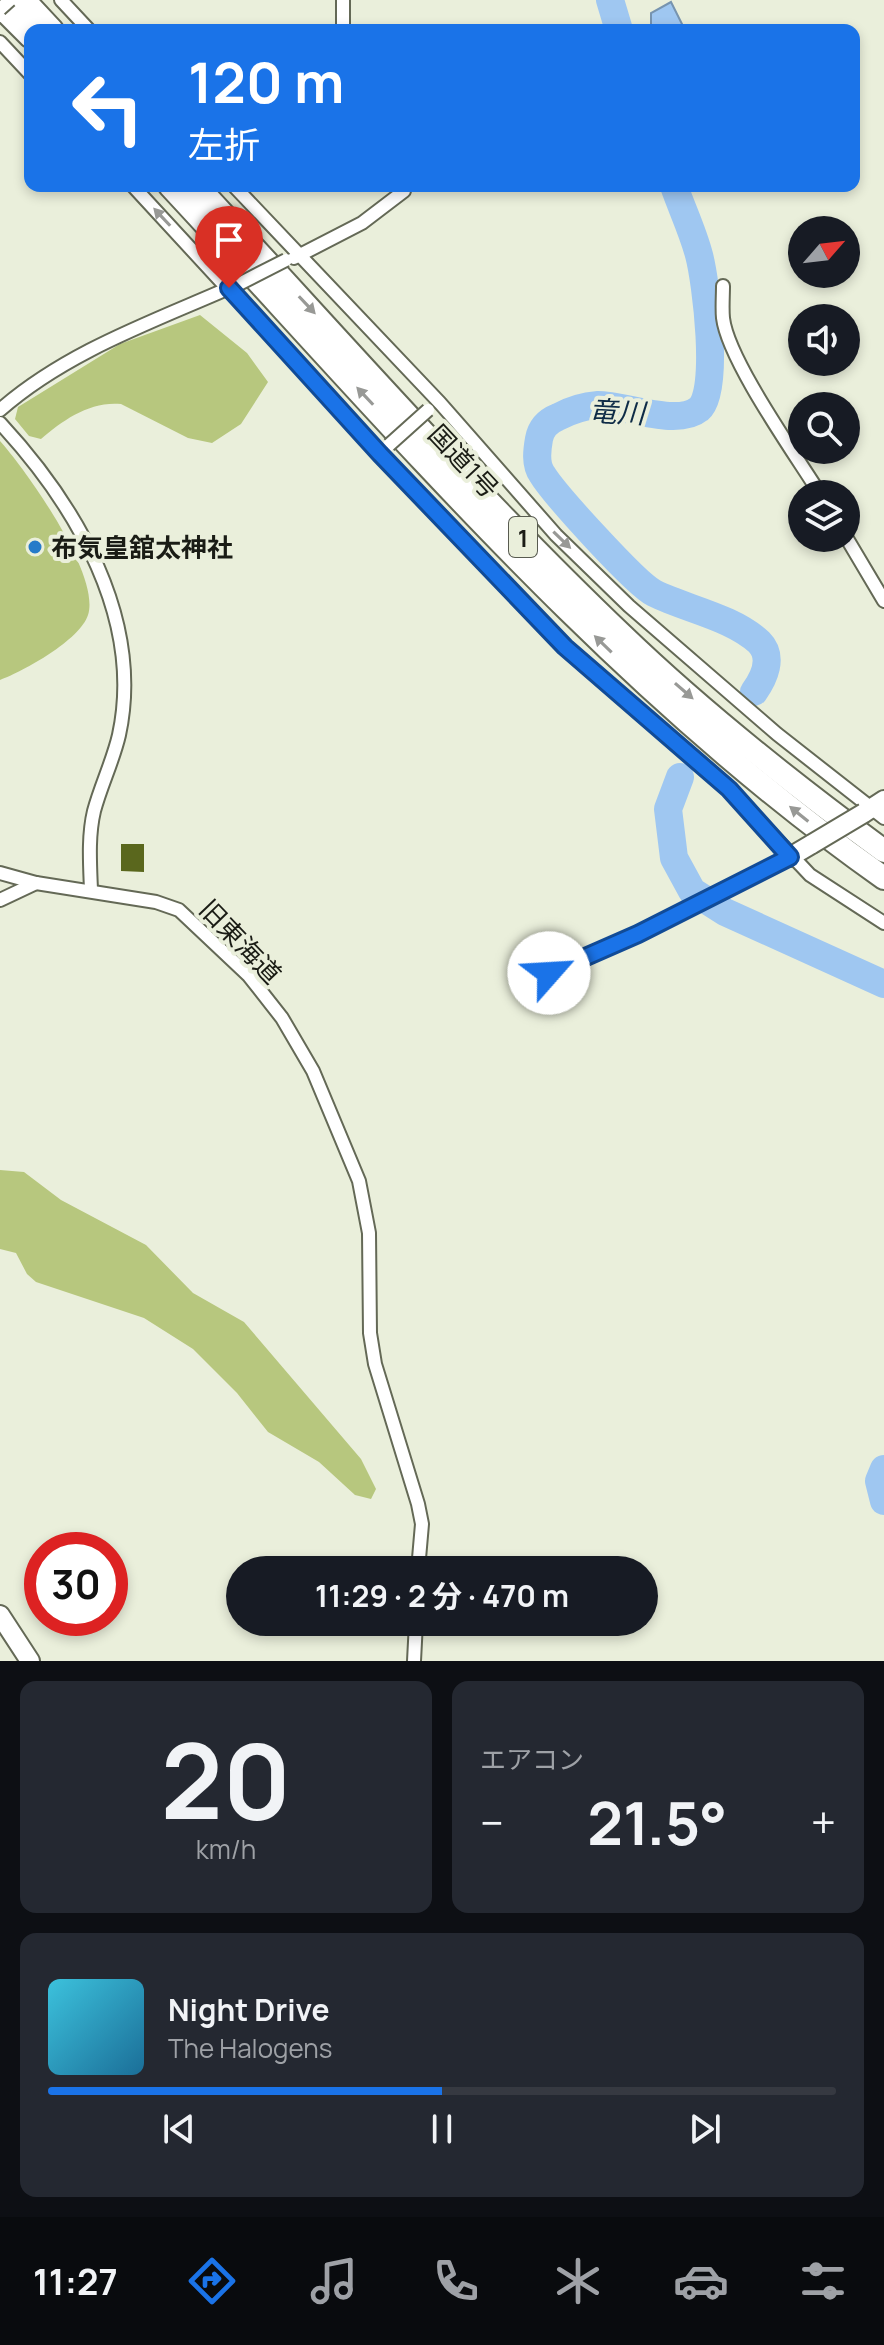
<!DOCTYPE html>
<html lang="ja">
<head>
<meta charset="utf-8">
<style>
  :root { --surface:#171b24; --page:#242831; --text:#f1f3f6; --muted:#9ea1a6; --line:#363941; --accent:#1a73e8 }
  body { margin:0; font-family:Manrope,"Noto Sans JP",sans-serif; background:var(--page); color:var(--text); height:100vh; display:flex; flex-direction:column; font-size:30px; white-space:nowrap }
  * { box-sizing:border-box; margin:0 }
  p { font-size:26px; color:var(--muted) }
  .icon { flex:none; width:44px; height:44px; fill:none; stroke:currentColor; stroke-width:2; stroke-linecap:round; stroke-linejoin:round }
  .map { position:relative; height:1661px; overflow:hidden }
  .panel { display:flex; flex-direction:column; gap:20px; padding:20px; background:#0d0f14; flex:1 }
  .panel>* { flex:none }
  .banner { position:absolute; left:24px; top:24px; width:836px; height:168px; border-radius:16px; box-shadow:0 4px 12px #0003; background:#1a73e8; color:#fff; overflow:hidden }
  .needle { width:52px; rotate:62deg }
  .tools { position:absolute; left:788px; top:216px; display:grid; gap:16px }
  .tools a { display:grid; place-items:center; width:72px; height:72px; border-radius:50%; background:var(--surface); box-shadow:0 4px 12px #0003; font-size:40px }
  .speed { position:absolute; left:24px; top:1532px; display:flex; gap:16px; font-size:40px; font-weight:700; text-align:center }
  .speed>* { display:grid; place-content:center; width:104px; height:104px; border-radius:50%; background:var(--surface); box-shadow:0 4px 12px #0003; line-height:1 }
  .speed .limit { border:12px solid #d22; background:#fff; color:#111 }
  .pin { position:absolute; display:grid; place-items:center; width:68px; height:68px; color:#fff; margin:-82px -34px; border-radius:50% 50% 50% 0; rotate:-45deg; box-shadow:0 0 8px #0007 }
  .pin .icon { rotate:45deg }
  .me { position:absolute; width:88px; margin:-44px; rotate:64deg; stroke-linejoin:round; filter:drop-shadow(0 0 6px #0008) }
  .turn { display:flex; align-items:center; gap:28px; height:168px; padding:0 32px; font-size:36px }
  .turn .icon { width:104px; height:104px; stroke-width:2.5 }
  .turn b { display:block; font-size:56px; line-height:68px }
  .big { font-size:60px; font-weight:700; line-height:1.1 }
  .panel .tile { flex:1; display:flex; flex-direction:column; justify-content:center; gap:12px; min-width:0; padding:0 28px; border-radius:16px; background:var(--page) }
  .panel .dial { align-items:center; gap:0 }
  .dial b { font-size:104px; line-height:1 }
  .song { display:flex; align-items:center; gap:24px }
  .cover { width:96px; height:96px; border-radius:12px; background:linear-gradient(135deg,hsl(190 70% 55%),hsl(200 70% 35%)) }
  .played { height:8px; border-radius:4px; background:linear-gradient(90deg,var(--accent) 50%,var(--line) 50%) }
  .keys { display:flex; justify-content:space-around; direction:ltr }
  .heat { display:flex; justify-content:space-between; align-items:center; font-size:44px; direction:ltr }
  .panel .tiles { flex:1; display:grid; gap:20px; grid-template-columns:1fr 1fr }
  .tile:last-child { grid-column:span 2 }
  .trip { position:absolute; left:226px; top:1556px; width:432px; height:80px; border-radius:40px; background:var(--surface); box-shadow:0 4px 12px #0003; font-weight:700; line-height:80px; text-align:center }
  .dock { display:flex; height:128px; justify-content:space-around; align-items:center; background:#090b0e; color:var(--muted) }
  .dock .icon { width:56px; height:56px }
  .dock .selected { color:var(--accent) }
  .dock b { font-size:36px; color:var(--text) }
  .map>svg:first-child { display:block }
  .green { fill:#b7c77e }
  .water { fill:#9fc7f1; stroke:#7794af; stroke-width:2 }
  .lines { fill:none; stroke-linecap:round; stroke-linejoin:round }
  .river { stroke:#9fc7f1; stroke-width:28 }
  .building { fill:#5a671d }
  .street-casing { stroke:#646956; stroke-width:16 }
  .secondary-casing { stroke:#646956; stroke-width:22 }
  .highway-casing { stroke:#646956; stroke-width:26 }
  .street { stroke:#fff; stroke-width:12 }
  .secondary { stroke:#fff; stroke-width:18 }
  .highway { stroke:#fff; stroke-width:22 }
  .street-bridge-casing { stroke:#646956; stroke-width:16; stroke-linecap:butt }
  .secondary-bridge-casing { stroke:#646956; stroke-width:22; stroke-linecap:butt }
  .street-bridge { stroke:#fff; stroke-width:12 }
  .secondary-bridge { stroke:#fff; stroke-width:18 }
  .oneway { fill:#989996 }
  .route-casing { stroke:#114b97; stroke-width:20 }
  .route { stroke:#1a73e8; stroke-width:14 }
  .poi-dot { fill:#257bc9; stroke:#eaefdb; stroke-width:3 }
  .labels { text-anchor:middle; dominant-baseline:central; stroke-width:8; stroke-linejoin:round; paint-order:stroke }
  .shield { fill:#eaefdb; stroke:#585b50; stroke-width:2 }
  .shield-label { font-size:24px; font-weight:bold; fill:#1a1c15 }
  .street-label { font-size:26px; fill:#1a1c15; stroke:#eaefdb }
  .poi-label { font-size:26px; font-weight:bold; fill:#1a1c15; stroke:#eaefdb; text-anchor:start }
  .water-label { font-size:28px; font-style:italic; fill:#0e2b46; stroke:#eaefdb }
</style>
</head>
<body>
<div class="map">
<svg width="884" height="1661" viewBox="0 0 884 1661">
  <rect width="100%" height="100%" fill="#eaefdb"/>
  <!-- green -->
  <g class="green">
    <path d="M 200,315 L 247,353 L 268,382 L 241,424 L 212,443 L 188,438 L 121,404 C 90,401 63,420 41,439 L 29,436 L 15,419 L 18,407 L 120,344 Z"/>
    <path d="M 0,441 C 26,470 101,575 88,615 C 80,640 24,671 0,680 Z"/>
    <polygon points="0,1170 24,1172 61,1200 146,1245 193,1293 244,1322 361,1459 376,1489 371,1499 355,1495 319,1462 268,1432 237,1393 193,1349 144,1318 36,1282 27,1274 16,1253 0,1249"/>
  </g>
  <!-- water -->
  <polygon class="water" points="671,2 685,30 651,30 651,13"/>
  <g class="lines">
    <!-- river -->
    <g class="river">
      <polyline points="610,0 619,30"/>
      <path d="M 674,186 C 682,209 693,232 699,255 C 706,281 720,393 699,409 C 677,427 625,405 598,405 C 584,406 571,410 558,417 C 548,421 541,428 539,439 C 537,450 535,464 542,474 C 554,494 636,584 654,593 C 686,609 732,617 759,642 C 774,657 764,678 754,692"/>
      <polyline points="680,777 668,809 674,858 692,891 725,912 884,984"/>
      <polyline points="884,1469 879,1481 884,1501"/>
    </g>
  </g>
  <!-- building -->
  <polygon class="building" points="121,844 144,844 144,872 121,871"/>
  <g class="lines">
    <!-- street casing -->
    <g class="street-casing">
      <g id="street">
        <polyline points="61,0 89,30"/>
        <polyline points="343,30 343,0"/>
        <polyline points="0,42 30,74"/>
        <polyline points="133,186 380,454 565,647 729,789 810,875 884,923"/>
        <polyline points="234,186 440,403 556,535 629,606 777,734 884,818"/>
        <polyline points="294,258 362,223 404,191 399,186"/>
        <path d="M 723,286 C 723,296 722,308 723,318 C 728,360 795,454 820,494"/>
        <path d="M 0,410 C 67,351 155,321 236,285"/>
        <path d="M 0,423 C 76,505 144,619 119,735 C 113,761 101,785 94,811 C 88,836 90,864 91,890"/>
        <polyline points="846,537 884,601"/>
        <polyline points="0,873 36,883 156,902 179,910 249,976 282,1018 313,1071 359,1181 369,1233 370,1333 375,1364 418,1504 422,1524 418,1570"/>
        <polyline points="0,900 36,883"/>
        <polyline points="549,973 638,934 790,857"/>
        <polyline points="414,1661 416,1622"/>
      </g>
    </g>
    <!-- secondary casing -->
    <g class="secondary-casing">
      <g id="secondary">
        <polyline points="864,813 884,800"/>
        <polyline points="790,857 812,844"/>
        <polyline points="0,1615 30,1661"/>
      </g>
    </g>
    <!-- highway casing -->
    <g class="highway-casing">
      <g id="highway">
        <polyline points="24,0 52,30"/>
        <polyline points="0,6 30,36"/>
        <path d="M 170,186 C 395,428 612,687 884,878"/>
        <path d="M 197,186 C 337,337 473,493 622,635 C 704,714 793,784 884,851"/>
      </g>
    </g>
    <!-- street -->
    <use href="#street" class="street"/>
    <!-- secondary -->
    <use href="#secondary" class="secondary"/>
    <!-- highway -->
    <use href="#highway" class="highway"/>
    <!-- street-bridge casing -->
    <g class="street-bridge-casing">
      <g id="street-bridge">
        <polyline points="0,9 10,0"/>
        <polyline points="239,284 286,260"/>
        <polyline points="389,445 428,410"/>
      </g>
    </g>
    <!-- secondary-bridge casing -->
    <g class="secondary-bridge-casing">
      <polyline id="secondary-bridge" points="812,844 864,813"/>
    </g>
    <!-- street-bridge -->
    <use href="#street-bridge" class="street-bridge"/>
    <!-- secondary-bridge -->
    <use href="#secondary-bridge" class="secondary-bridge"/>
  </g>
  <!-- one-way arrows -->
  <defs><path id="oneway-solid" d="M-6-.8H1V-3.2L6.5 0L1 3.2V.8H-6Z" transform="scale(2)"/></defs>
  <g class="oneway">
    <use href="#oneway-solid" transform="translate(162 217) rotate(-133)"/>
    <use href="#oneway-solid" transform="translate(307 305) rotate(47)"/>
    <use href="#oneway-solid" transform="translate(365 396) rotate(-133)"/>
    <use href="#oneway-solid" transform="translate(562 540) rotate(44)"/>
    <use href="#oneway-solid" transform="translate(603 644) rotate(-136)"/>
    <use href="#oneway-solid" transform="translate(684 691) rotate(41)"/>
    <use href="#oneway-solid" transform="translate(799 814) rotate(-141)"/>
  </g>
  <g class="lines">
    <!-- route casing -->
    <g class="route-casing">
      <polyline id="route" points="229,288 380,454 565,647 729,789 790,857 638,934 549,973"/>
    </g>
    <!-- route -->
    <use href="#route" class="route"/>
  </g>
  <!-- markers -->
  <circle class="poi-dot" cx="35" cy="547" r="8"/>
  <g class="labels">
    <!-- shield labels -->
    <rect class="shield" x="509" y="517" width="28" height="40" rx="6"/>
    <g class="shield-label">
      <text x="523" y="537">1</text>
    </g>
    <!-- street labels -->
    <g class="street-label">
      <text transform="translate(464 461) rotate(47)">国道1号</text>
      <text transform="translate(241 941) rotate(46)">旧東海道</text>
    </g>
    <!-- poi labels -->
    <g class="poi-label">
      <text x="51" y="547">布気皇舘太神社</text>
    </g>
    <!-- water labels -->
    <g class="water-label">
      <text transform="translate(617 411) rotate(3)">竜川</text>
    </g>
  </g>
</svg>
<div class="tools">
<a><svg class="needle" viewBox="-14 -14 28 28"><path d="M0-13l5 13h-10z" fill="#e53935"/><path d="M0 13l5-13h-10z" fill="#9ea1a6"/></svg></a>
<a><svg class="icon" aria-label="sound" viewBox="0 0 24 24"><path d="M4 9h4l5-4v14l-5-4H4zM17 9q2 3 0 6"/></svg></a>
<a><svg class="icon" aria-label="search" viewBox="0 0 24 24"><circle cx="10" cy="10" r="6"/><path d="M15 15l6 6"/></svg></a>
<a><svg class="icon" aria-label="layers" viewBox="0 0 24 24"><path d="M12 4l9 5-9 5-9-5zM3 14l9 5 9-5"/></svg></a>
</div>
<div class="speed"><div class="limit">30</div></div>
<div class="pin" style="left:229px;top:288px;background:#d93025"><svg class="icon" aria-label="arrive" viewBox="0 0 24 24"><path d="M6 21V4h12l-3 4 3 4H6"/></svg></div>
<svg class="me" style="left:549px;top:973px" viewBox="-20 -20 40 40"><circle r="19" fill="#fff"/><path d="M0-13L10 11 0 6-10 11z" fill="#1a73e8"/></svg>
<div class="trip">11:29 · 2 分 · 470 m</div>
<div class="banner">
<div class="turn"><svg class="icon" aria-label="left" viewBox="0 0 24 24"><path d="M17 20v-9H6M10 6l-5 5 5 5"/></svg><div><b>120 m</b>左折</div></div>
</div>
</div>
<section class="panel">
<div class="tiles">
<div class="tile dial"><b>20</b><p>km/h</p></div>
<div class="tile"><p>エアコン</p>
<div class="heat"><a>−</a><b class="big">21.5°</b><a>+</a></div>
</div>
<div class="tile">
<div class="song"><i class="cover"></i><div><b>Night Drive</b><p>The Halogens</p></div></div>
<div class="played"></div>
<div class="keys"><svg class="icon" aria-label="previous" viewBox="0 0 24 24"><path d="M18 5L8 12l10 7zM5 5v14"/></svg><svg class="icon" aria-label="pause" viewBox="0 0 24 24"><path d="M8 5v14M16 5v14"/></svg><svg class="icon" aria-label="next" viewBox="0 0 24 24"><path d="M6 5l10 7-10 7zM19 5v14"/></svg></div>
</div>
</div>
</section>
<nav class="dock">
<b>11:27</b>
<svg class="icon selected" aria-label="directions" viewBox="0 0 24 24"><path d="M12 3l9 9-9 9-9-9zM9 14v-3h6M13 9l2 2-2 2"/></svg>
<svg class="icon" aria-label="music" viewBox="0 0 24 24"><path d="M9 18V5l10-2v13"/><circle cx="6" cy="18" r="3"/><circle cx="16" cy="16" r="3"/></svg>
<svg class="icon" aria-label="phone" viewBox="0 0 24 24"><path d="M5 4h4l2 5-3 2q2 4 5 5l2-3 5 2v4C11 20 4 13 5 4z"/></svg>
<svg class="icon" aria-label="climate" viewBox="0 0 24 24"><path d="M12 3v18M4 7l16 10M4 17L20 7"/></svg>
<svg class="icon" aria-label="car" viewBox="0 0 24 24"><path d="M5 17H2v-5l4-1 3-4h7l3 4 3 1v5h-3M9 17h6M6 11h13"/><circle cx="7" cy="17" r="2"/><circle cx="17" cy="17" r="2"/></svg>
<svg class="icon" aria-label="filters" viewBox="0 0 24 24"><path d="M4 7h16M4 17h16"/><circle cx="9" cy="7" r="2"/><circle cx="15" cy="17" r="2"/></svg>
</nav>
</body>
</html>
